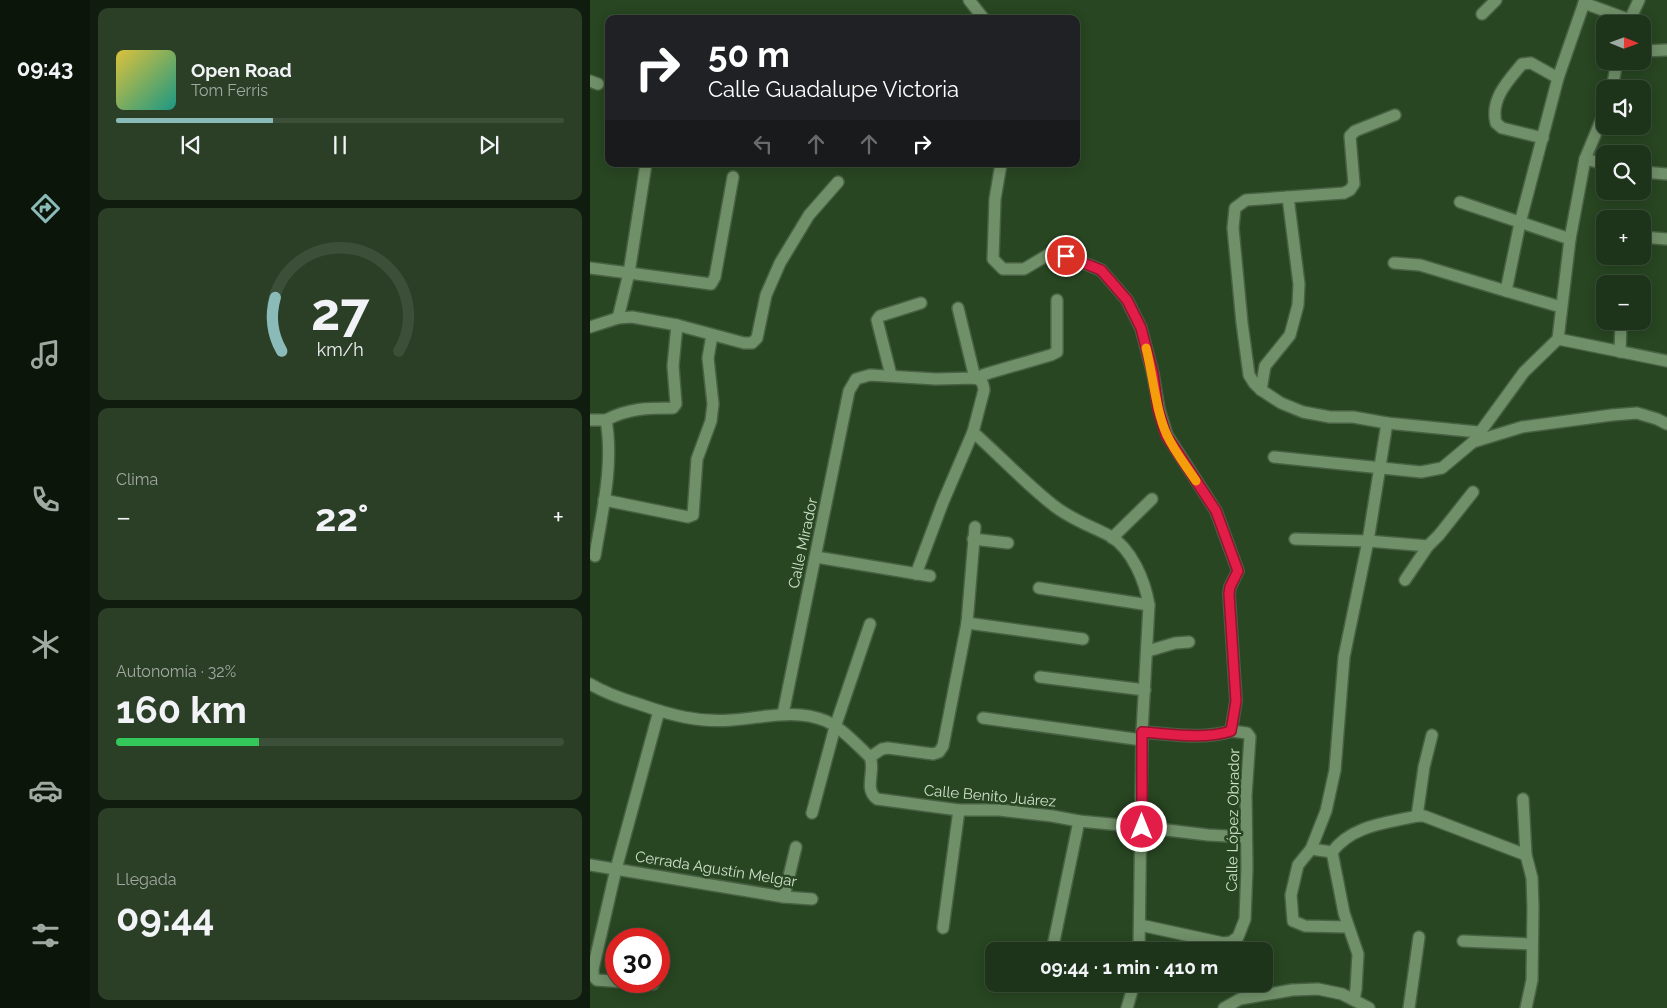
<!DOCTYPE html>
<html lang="es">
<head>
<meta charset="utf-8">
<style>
  :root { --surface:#1e341a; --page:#2b3f27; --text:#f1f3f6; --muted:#a1aaa2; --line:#3c4f39; --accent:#8bbbb9 }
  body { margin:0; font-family:Raleway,sans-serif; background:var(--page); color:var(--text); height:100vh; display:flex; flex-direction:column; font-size:19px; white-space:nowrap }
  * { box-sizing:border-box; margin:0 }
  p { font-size:16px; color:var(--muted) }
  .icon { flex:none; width:28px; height:28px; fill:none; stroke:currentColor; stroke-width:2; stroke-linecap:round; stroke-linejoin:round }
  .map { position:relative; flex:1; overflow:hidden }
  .panel { display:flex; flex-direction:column; gap:8px; padding:8px; background:#101d0e; width:500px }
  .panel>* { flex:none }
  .banner { position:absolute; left:15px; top:15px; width:475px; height:152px; border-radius:10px; box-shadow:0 2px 12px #0003,0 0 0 1px var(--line); background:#202124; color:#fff; overflow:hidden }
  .needle { width:32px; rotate:91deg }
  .controls { position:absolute; left:1006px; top:15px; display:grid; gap:10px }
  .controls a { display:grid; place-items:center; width:55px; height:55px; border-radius:10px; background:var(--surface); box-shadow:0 2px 12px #0003,0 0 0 1px var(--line); font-size:25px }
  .speed { position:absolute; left:15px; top:928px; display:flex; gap:10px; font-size:25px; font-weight:700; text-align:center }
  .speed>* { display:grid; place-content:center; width:65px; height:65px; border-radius:50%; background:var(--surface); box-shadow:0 2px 12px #0003,0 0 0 1px var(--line); line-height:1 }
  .speed .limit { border:8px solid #d22; background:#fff; color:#111 }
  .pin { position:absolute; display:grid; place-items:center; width:42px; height:42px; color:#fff; margin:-21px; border:2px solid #fff; border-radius:50%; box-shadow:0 1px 5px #0007 }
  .me { position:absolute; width:55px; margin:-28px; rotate:0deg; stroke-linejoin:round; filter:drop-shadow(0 0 4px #0008) }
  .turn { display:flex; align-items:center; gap:18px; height:105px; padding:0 20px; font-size:22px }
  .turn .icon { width:65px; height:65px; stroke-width:2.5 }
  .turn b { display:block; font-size:35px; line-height:42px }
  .lanes { display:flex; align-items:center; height:48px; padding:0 20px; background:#0003; justify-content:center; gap:25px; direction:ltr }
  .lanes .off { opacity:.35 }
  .big { font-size:38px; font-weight:700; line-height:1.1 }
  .panel .tile { flex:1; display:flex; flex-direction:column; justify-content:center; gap:8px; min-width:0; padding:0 18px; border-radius:10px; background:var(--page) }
  .panel .dial { align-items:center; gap:0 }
  .dial svg { height:130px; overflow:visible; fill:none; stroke:var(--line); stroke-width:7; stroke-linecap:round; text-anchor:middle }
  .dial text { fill:var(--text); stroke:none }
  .song { display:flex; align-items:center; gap:15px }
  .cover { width:60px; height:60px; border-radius:8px; background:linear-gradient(135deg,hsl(50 70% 55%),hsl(170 70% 35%)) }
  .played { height:5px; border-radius:2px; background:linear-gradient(90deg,var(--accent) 35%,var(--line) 35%) }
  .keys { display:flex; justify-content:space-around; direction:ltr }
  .heat { display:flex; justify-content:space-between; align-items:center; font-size:28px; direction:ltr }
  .charge { height:8px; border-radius:4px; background:linear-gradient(90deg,#34c759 32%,var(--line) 0) }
  .trip { position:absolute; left:395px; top:942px; width:288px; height:50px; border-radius:10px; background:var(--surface); box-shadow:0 2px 12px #0003,0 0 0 1px var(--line); font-weight:700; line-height:50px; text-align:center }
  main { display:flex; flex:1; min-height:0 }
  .menu { display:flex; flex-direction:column; width:90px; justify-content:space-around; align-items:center; background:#0c150a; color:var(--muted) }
  .menu .icon { width:35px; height:35px }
  .menu .active { color:var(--accent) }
  .menu b { font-size:22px; color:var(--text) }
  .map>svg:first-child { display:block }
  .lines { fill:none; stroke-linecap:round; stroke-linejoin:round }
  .minor-casing { stroke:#486143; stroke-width:14 }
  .minor { stroke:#709069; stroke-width:11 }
  .route-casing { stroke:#92132f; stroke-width:12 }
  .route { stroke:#e11d48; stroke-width:9 }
  .slow { stroke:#f59e0b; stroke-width:9 }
  .labels { text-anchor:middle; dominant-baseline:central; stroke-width:5; stroke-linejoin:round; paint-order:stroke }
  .street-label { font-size:15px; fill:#cee0ca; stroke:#284622 }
</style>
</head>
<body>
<main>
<nav class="menu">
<b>09:43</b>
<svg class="icon active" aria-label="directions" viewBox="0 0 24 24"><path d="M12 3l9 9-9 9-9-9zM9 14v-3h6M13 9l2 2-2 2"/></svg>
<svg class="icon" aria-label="music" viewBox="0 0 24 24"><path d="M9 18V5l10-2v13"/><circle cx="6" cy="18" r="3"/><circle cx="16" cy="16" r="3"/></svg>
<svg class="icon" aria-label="phone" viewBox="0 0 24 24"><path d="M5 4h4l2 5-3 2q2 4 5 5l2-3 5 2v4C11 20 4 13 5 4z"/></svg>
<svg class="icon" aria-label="climate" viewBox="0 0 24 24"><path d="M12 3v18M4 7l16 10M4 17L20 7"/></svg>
<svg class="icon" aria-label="car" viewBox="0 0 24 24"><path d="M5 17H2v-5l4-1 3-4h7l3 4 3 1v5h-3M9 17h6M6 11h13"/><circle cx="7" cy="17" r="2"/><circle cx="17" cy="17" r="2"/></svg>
<svg class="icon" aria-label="filters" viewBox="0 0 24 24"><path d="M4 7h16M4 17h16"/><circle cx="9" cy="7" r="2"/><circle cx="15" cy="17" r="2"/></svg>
</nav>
<section class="panel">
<div class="tile">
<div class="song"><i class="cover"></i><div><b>Open Road</b><p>Tom Ferris</p></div></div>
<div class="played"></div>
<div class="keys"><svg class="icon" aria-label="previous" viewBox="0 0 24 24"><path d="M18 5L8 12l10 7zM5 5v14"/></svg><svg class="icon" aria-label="pause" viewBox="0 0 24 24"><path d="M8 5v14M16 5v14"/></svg><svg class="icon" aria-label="next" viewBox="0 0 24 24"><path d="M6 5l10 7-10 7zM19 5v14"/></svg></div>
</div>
<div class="tile dial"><svg viewBox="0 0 100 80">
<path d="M14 69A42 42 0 1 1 86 69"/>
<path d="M14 69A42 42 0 0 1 10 36" stroke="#8bbbb9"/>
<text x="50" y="56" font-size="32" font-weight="700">27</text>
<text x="50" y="72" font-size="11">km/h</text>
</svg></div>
<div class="tile"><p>Clima</p>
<div class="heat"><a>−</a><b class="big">22°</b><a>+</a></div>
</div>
<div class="tile"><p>Autonomía · 32%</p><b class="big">160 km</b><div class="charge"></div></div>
<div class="tile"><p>Llegada</p><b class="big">09:44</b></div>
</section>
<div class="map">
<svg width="1077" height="1008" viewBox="0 0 1077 1008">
  <rect width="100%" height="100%" fill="#284622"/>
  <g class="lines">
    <!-- minor casing -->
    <g class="minor-casing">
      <g id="minor">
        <polyline points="379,0 394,19"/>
        <polyline points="994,3 1040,20"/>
        <polyline points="892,14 906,0"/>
        <polyline points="1038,24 1049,0"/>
        <polyline points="1052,51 1077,50"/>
        <polyline points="0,81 8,84"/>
        <polyline points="1022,89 1027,61"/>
        <polyline points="805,115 765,131 760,136 764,184 760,190 754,193 656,200 645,208 643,228 652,323 659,375 664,383 671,390 691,403 713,412 740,417 763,417 797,423 888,432"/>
        <path d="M 953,138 L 912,128 L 906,123 C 900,99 918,81 932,64 L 941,63 L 968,78"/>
        <polyline points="995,159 1015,164"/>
        <polyline points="411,164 405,199 403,259 413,269 434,269 461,253 476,256 511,270 537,300 551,328 563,374 569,409 577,435 626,511 648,571 640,587 639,594 646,701 641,731 657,733 660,737 656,795 657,868 655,919 648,937 641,942 633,943 550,925"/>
        <polyline points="1052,172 1077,174"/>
        <polyline points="870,202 980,239"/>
        <polyline points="1052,237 1077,239"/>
        <polyline points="804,263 830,265 916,291"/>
        <polyline points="0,268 39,273 56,164"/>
        <polyline points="1032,284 1032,281"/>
        <polyline points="971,307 916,291 930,223 968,78 994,3"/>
        <polyline points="368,308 385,378"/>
        <polyline points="28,318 39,273 121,284 125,277 143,177"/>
        <polyline points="0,327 28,318 42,317 87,325 154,343 162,343 167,338 176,295 190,263 219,215 248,182"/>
        <polyline points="968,339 980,239 995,159 1015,111"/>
        <polyline points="968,339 1077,361"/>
        <polyline points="1030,352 1031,321"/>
        <polyline points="301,375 287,320 290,316 331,303"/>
        <polyline points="390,380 393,375 399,373 461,355 467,352 467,300"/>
        <polyline points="671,390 675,366 700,335 708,305 709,284 698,197"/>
        <polyline points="0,420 16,420"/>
        <path d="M 16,420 C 39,408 58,408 83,408 L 86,404 L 83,366 L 87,325"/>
        <polyline points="883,442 932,427 1022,415 1047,413 1067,419 1077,424"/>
        <polyline points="684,457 831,472 852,468 883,442 934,372 968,339"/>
        <polyline points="14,500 98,517 103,515 107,459 121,421 123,404 118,358 122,335"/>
        <polyline points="522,538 562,499"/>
        <polyline points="383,539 418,543"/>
        <polyline points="705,539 778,541 838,546"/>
        <path d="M 5,556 C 12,512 24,465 16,420"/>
        <polyline points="226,557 340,576"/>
        <polyline points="326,574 353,502 383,432"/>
        <polyline points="815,580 838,546 849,535 883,492"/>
        <polyline points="449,588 559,605"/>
        <polyline points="377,623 493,639"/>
        <polyline points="558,651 585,643 599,642"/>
        <polyline points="450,677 555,690"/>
        <path d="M 0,684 C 15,693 32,699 49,704 C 80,715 109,723 142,720 C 173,718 205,708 236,721 C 252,728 267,745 280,757 C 286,771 273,789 287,799 L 369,810 L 409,810 L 462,816 L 489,821 L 552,827 L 618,835 L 656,837"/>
        <path d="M 193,714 L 259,391 L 266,379 L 280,375 L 346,379 L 385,378 C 392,380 393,383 394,390 L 383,432 C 410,456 435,483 463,505 C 480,519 501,526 520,536 C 542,549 555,581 559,605 L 552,732 L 549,951"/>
        <polyline points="393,718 552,740"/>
        <path d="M 552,732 C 581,734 613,740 641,731"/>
        <polyline points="280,757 292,749 298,748 343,754 349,752 353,746 377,623 385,527"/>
        <polyline points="933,799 936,855 942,878 943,908 942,980 936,1008"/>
        <polyline points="222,813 245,727 280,624"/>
        <polyline points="827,816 834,767 842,735"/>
        <path d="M 721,849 L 742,852 C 762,825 797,823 827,816 L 834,816 L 936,855"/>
        <polyline points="742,852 754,913 768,954 766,989 764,1000"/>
        <polyline points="0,865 194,897 222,899"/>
        <polyline points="194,897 206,847"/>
        <polyline points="758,927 715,926 703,921 701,895 708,865 721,849 736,811 745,770 754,657 778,541 797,423"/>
        <polyline points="353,928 369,810"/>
        <polyline points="873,941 942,944"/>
        <polyline points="462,951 489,821"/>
        <polyline points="63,984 7,980 3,976 3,969 26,869 69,711"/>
        <polyline points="537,1008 544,984"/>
        <polyline points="634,1008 650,999 702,990 728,989 752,994 779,1008"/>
        <polyline points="819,1008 829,937"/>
      </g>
    </g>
    <!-- minor -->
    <use href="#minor" class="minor"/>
  </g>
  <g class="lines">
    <!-- route casing -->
    <g class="route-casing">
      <path id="route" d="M 476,256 L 511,270 L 537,300 L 551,328 L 563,374 L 568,409 L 576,435 L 626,511 L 648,571 L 640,587 L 639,594 L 646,701 L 641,731 C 613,740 581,734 552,732 L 552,827"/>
    </g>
    <!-- route -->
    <use href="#route" class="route"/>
    <!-- slow -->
    <path class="slow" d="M 556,348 C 563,375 566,412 577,435 C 584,451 597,467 606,481"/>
  </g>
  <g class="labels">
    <!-- street labels -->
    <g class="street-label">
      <text transform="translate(213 543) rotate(-78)">Calle Mirador</text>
      <text transform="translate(400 796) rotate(5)">Calle Benito Juárez</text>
      <text transform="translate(643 820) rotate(-89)">Calle López Obrador</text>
      <text transform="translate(126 869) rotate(9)">Cerrada Agustín Melgar</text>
    </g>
  </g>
</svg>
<div class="controls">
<a><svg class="needle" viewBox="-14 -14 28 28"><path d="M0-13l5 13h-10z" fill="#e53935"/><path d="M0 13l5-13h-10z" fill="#a1aaa2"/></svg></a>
<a><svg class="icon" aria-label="sound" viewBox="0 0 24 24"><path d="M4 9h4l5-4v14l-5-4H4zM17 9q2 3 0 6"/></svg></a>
<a><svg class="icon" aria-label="search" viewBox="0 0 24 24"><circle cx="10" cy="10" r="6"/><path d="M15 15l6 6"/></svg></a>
<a>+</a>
<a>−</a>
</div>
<div class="speed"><div class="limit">30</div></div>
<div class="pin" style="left:476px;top:256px;background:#d93025"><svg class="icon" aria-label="arrive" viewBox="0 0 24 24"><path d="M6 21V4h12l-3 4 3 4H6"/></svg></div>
<svg class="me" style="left:552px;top:827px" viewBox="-20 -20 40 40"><circle r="17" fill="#e11d48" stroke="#fff" stroke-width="3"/><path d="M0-11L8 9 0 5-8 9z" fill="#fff"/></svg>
<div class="trip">09:44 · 1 min · 410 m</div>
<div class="banner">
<div class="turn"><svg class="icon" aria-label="right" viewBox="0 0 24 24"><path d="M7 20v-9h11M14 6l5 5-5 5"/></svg><div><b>50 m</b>Calle Guadalupe Victoria</div></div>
<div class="lanes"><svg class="icon off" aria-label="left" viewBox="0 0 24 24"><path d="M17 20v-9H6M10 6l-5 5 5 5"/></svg><svg class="icon off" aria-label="ahead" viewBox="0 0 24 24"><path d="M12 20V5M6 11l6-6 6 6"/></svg><svg class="icon off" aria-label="ahead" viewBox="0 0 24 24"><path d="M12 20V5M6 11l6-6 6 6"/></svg><svg class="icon" aria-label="right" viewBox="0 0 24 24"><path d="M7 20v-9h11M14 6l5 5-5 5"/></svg></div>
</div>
</div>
</main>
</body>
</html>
